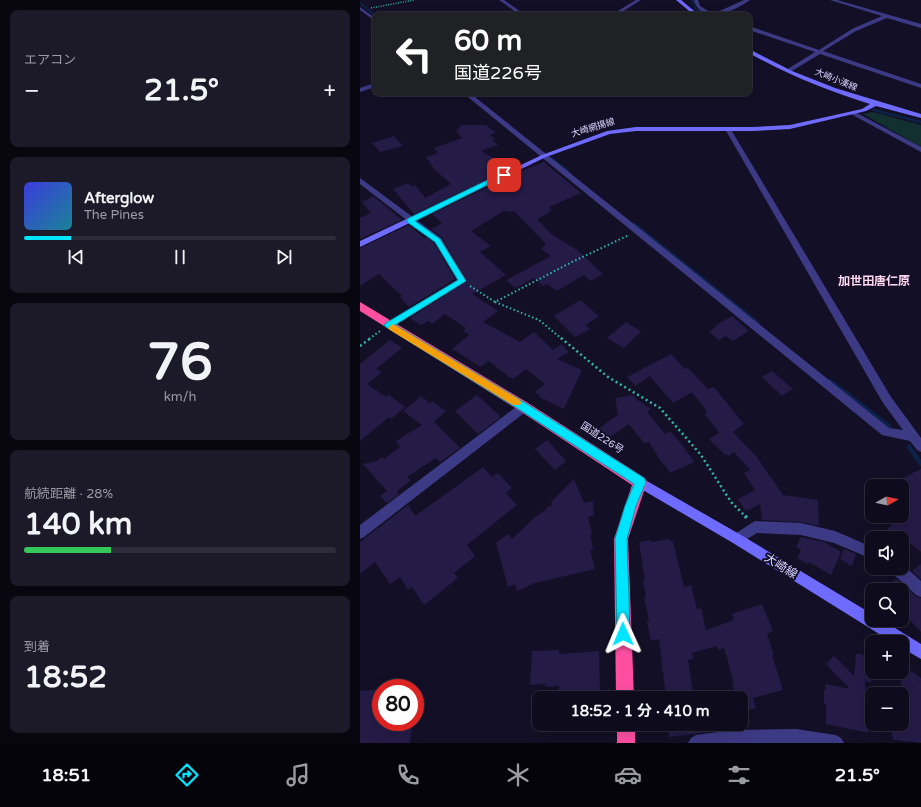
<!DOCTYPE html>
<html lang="ja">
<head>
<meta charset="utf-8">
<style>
  :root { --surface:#0e0b1c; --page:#1c1929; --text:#f1f3f6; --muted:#9b9ba3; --line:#2e2b3b; --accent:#00e5ff }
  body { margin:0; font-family:"Varela Round","Noto Sans JP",sans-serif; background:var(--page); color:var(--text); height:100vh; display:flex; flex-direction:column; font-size:15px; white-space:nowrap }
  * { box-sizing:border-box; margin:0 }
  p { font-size:13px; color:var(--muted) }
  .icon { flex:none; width:22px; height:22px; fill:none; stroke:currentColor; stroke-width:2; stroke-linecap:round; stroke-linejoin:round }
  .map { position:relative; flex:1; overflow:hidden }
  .side { display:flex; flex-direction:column; gap:10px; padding:10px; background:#08060f; width:360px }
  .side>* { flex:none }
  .hud { position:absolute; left:12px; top:12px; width:380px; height:84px; border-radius:8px; box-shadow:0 4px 16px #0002,0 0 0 1px var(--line); background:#202124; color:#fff; overflow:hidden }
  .needle { width:26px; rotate:82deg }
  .fabs { position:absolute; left:505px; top:479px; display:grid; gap:8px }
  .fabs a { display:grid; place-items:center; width:44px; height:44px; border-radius:8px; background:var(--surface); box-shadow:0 4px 16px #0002,0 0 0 1px var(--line); font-size:20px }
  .speed { position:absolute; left:12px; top:679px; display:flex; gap:8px; font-size:20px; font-weight:700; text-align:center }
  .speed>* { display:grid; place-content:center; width:52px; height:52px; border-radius:50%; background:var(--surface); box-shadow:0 4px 16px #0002,0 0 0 1px var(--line); line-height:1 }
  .speed .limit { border:6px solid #d22; background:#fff; color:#111 }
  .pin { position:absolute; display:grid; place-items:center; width:34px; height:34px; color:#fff; margin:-17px; border-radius:8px; box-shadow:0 2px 6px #0006 }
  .me { position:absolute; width:44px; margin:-22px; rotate:359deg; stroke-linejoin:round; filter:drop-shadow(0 0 3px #0008) }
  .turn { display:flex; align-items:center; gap:14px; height:84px; padding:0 16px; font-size:18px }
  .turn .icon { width:52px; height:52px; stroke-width:2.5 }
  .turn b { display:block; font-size:28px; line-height:34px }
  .big { font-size:30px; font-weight:700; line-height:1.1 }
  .side .tile { flex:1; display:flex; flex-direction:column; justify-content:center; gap:6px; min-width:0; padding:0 14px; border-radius:8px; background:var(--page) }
  .side .dial { align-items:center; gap:0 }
  .dial b { font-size:52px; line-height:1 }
  .song { display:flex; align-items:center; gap:12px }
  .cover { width:48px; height:48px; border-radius:6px; background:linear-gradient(135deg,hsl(240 70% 55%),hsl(190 70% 35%)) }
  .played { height:4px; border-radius:2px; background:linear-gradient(90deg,var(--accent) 15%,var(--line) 15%) }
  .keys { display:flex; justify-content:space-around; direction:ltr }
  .heat { display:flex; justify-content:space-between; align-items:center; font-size:22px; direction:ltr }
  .charge { height:6px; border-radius:3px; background:linear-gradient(90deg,#34c759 28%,var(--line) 0) }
  .trip { position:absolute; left:172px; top:691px; width:216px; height:40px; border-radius:8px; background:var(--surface); box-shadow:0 4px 16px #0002,0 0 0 1px var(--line); font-weight:700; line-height:40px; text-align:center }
  .menu { display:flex; height:64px; justify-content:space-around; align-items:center; background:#06040b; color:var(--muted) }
  .menu .icon { width:28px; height:28px }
  .menu .active { color:var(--accent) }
  .menu b { font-size:18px; color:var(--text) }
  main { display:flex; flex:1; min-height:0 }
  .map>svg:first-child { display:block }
  .green { fill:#12302f }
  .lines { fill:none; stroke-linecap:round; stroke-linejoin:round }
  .stream-far3 { stroke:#0c2248; stroke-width:2 }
  .stream-far2 { stroke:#0c2248; stroke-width:2.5 }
  .stream-far1 { stroke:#0c2248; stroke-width:3.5 }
  .stream { stroke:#0c2248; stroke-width:4.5 }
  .building { fill:#241b47 }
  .path-far3 { stroke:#2fb8b0; stroke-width:1.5; stroke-dasharray:1 1.5; stroke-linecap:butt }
  .path-far2 { stroke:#2fb8b0; stroke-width:2; stroke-dasharray:1.5 2.5; stroke-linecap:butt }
  .path-far1 { stroke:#2fb8b0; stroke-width:2.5; stroke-dasharray:2 3; stroke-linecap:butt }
  .path { stroke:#2fb8b0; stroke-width:3.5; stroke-dasharray:2.5 4; stroke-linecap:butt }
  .street { fill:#3d3a85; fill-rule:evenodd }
  .secondary { fill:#6f6bff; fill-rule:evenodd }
  .highway { fill:#ff4fa3; fill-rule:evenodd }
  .route { fill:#00e5ff; stroke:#0095a6 }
  .slow { fill:#f59e0b }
  .labels { text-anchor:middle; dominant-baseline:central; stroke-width:4; stroke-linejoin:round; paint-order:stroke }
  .far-street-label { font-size:9px; fill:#d9d4ff; stroke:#130f26 }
  .street-label { font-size:10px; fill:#d9d4ff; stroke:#130f26 }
  .quarter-label { font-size:12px; font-weight:bold; fill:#ffd6f0; stroke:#130f26 }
  .near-street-label { font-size:12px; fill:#d9d4ff; stroke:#130f26 }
</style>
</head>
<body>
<main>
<section class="side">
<div class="tile"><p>エアコン</p>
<div class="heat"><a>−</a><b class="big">21.5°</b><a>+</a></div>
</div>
<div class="tile">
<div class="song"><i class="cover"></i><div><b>Afterglow</b><p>The Pines</p></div></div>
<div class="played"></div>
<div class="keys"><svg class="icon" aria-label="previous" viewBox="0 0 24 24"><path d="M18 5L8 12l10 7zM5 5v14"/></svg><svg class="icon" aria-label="pause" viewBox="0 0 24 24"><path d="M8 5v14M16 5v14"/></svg><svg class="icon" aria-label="next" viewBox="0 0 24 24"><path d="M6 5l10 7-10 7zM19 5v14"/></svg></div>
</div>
<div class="tile dial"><b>76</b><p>km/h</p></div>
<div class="tile"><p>航続距離 · 28%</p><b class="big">140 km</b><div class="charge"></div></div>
<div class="tile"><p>到着</p><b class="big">18:52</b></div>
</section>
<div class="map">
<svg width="561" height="743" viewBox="0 0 561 743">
  <rect width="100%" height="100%" fill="#130f26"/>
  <!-- green -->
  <polygon class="green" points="513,112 561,125 561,147 503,114"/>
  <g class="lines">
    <!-- stream-far3 -->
    <g class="stream-far3">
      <polyline points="332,0 336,9 344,15"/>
      <polyline points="0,3 15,15"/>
    </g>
    <!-- stream-far2 -->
    <g class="stream-far2">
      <polyline points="514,110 561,122"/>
      <polyline points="191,158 209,172"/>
    </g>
    <!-- stream-far1 -->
    <polyline class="stream-far1" points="274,224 398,323"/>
    <!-- stream -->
    <g class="stream">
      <polyline points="470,381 530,427"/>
      <polyline points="549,447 561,464"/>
    </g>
  </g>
  <!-- building -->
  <g class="building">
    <polygon points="102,125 126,125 136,133 130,135 135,139 132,140 138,145 121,151 152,168 54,214 33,189 48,183 51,186 55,185 65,198 91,184 74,169 66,157 78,153 74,148 102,138 96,131"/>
    <polygon points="34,136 43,146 20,152 12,143"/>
    <polygon points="184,162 221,193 189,207 192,210 189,211 190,212 177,219 191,234 217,250 243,274 230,281 224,275 197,291 187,284 183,286 174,278 155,288 146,280 191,256 181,249 186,244 154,211 151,212 144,211 111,231 131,246 120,252 146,275 112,294 138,311 123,322 160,342 174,332 193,350 202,344 209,352 197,359 222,370 204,409 181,398 175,392 185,384 166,369 153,379 151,377 150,378 129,361 121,367 92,349 109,335 103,331 106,328 85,314 72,324 68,321 61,325 50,318 107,281 82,237 71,229 82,223 72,214 159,172"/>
    <polygon points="13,196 42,220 0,239 0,218 11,213 2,202"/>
    <polygon points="49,225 64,238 66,237 74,243 95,279 49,307 40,297 42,296 19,274 0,286 0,248"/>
    <polygon points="220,300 239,316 226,325 230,329 215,337 194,316"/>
    <polygon points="372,316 389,331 373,341 366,336 359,340 349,332 356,327 355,326"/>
    <polygon points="266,322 281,331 264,348 247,338"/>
    <polygon points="30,340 42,348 16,369 22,372 7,384 26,397 29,395 45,407 31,419 29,417 0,441 0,364"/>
    <polygon points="311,354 325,369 328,368 348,389 354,387 384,424 373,432 396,456 423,495 458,500 459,526 441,522 402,520 400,504 386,511 378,499 395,490 384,473 390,470 374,452 368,456 367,454 365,455 349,439 359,433 345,414 347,412 332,392 313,403 290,376 275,386 267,377"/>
    <polygon points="412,371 433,389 422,396 402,377"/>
    <polygon points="117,395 141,417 118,434 95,411"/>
    <polygon points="274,395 276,399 291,409 287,412 305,434 310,431 323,446 334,462 310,473 305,465 304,466 289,442 284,443 269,424 244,441 235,431 258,415 255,398"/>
    <polygon points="61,396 70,403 72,401 86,411 74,422 100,448 80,462 76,458 47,477 51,480 37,491 39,494 27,503 20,496 27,491 3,464 17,461 22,457 24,459 40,447 36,441 62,425 43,411"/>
    <polygon points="187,440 206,461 195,470 175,449"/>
    <polygon points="123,467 132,477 138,473 152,488 146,493 157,505 107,545 115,556 94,573 98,578 64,605 52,587 48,590 40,577 30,584 15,562 0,574 0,542 48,505 55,516"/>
    <polygon points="561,469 561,552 548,541 542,548 542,538 519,538 540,516 542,516 542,484 539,480"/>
    <polygon points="214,479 224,503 233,501 234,515 228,517 232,535 230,535 233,549 230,550 235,569 175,583 157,591 155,584 148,587 136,543 148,534 152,539 175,517 187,509 186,508 192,505 191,502"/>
    <polygon points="441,537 464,542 481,552 471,575 449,562 448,564 437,558 441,550 436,547"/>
    <polygon points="309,539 310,541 313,541 324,587 331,585 337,609 341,608 346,630 374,620 372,614 402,604 413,631 407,634 414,655 412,655 423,690 393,698 396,708 381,712 381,698 376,698 372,683 374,683 364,648 358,650 357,646 332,653 333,659 328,660 334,698 306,698 299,639 291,641 287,621 289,621 284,597 286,596 283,581 285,581 279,542 291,540 291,542"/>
    <polygon points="484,549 496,554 492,566 480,559"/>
    <polygon points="561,564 561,579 552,571"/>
    <polygon points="536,579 555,596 561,598 561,632 542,612 542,590 521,590"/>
    <polygon points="199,650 199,654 239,651 240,694 226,695 226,697 199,698 199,686 185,687 185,684 170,685 172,651"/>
    <polygon points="496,654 503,654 504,659 512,662 511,683 505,681 508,733 466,724 466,704 464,704 464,690 466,690 465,684 490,689 466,664 474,656 494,676"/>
    <polygon points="542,665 561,678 561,743 533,740 530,724 542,724 542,689 539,672 542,672"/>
    <polygon points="21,689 21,722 53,722 50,743 0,743 0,691"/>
    <polygon points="308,724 358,724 358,731 309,737"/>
  </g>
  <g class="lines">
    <!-- path-far3 -->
    <g class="path-far3">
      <polyline points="11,8 54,0"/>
      <polyline points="272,13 279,15"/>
      <polyline points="289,15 321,13"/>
    </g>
    <!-- path-far2 -->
    <g class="path-far2">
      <polyline points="110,286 135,302 212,262 269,235"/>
      <polyline points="135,302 179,320 202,339"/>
      <polyline points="9,339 20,331"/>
    </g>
    <!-- path-far1 -->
    <g class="path-far1">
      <polyline points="201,338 248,377 300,408 341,455 371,502 386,517"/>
      <polyline points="0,346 11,338"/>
    </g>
    <!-- path -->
    <polyline class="path" points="385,516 388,519"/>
    <!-- street -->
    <g class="street">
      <polygon points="139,0 144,0 165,15 160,15"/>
      <polygon points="276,0 281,0 257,15 251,15"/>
      <path d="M 334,0 L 338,0 L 340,6 L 353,14 L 384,0 L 390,0 C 375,11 341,26 334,0 Z"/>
      <polygon points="470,0 477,0 561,24 561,28 527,18 496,31 463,51 561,84 561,88 460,54 430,72 426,72 426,70 455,52 389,30 389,26 459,50 492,29 522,16"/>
      <polygon points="0,7 15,18 15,21 0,10"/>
      <polygon points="15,83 15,87 0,92 0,88"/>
      <polygon points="103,93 110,93 529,428 543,430 523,403 365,129 370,128 531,397 561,438 561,452 557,450 550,441 522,435"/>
      <polygon points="493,111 561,147 561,152 491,114 491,112"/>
      <polygon points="0,178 81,238 106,281 29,328 26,327 24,325 26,323 97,280 75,242 0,184"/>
      <polygon points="164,403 168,404 169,407 168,410 4,537 0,539 0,525 160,404"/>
      <polygon points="395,521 441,523 475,531 512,547 512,559 474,543 441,535 397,533 377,545 373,543 371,539 373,535"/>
      <polygon points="542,564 561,581 561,597 556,595 532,573 531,568 542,568"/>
      <polygon points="436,729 476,735 481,738 484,743 328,743 331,738 336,735 374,730"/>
    </g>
    <!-- secondary -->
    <g class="secondary">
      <polygon points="316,0 321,0 339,15 334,15"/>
      <path d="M 389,49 L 432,71 L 475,88 L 561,114 L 561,118 L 516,106 L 506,111 L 430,129 L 393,131 L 276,131 L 250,134 L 186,157 L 0,247 L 0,241 L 182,155 L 247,131 L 276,127 L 393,127 L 430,125 L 502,109 L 510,104 C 468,91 428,75 389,53 Z"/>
      <polygon points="280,477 381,535 512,614 512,620 522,620 561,644 561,659 542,648 542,642 532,642 373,543 276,486 274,482 276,478"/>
    </g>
    <!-- highway -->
    <g class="highway">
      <polygon points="0,302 168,403 285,478 287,482 268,539 274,698 256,698 254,539 272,485 160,411 0,311"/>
      <rect x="257" y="724" width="18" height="19"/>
    </g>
  </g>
  <!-- route -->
  <polygon class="route" points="142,173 147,175 55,221 80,239 106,281 35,325 167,404 284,478 286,482 276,506 267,539 270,634 268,639 263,641 259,639 257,634 255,539 265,506 274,484 160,410 26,327 24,325 26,323 98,280 75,242 47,222 47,219"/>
  <!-- slow -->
  <polygon class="slow" points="33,324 160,400 161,403 160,405 153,405 30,330 28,328"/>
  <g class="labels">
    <!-- far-street labels -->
    <g class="far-street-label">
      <text transform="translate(476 80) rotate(22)">大崎小湊線</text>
      <text transform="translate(233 128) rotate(-17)">大崎網揚線</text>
    </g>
    <!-- street labels -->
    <g class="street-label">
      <text transform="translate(242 438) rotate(33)">国道226号</text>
    </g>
    <!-- quarter labels -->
    <g class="quarter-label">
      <text x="514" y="281">加世田唐仁原</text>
    </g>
    <!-- near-street labels -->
    <g class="near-street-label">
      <text transform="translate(421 566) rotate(32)">大崎線</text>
    </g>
  </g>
</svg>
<div class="fabs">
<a><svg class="needle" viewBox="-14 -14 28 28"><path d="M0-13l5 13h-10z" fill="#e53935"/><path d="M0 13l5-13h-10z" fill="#9b9ba3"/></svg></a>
<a><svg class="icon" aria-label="sound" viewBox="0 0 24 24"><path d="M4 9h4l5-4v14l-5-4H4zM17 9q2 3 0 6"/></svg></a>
<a><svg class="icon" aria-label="search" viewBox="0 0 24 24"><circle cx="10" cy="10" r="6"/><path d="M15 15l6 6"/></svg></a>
<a>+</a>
<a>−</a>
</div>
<div class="speed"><div class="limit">80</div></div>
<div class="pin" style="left:144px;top:175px;background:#d93025"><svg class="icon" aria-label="arrive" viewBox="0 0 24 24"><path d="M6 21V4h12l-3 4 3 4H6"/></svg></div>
<svg class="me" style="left:263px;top:634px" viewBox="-20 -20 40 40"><path d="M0-17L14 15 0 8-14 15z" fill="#00e5ff" stroke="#fff" stroke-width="4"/></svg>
<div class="trip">18:52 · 1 分 · 410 m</div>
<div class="hud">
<div class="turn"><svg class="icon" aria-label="left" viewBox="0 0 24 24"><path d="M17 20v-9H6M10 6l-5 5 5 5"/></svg><div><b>60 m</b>国道226号</div></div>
</div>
</div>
</main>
<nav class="menu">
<b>18:51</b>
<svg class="icon active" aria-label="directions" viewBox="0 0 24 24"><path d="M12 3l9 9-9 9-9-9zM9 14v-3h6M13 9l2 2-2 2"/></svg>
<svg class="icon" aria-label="music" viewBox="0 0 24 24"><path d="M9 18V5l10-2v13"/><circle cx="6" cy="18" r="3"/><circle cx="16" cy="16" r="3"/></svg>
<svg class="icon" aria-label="phone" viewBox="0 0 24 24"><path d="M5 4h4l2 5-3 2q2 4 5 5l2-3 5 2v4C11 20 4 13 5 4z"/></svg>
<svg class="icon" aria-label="climate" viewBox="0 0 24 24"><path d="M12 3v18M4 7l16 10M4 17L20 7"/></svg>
<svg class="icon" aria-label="car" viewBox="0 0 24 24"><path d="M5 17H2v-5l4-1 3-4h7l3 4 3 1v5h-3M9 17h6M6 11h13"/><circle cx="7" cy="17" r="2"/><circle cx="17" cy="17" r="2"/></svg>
<svg class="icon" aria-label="filters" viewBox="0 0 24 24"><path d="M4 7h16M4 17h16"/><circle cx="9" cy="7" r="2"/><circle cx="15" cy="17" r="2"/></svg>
<b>21.5°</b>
</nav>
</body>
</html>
